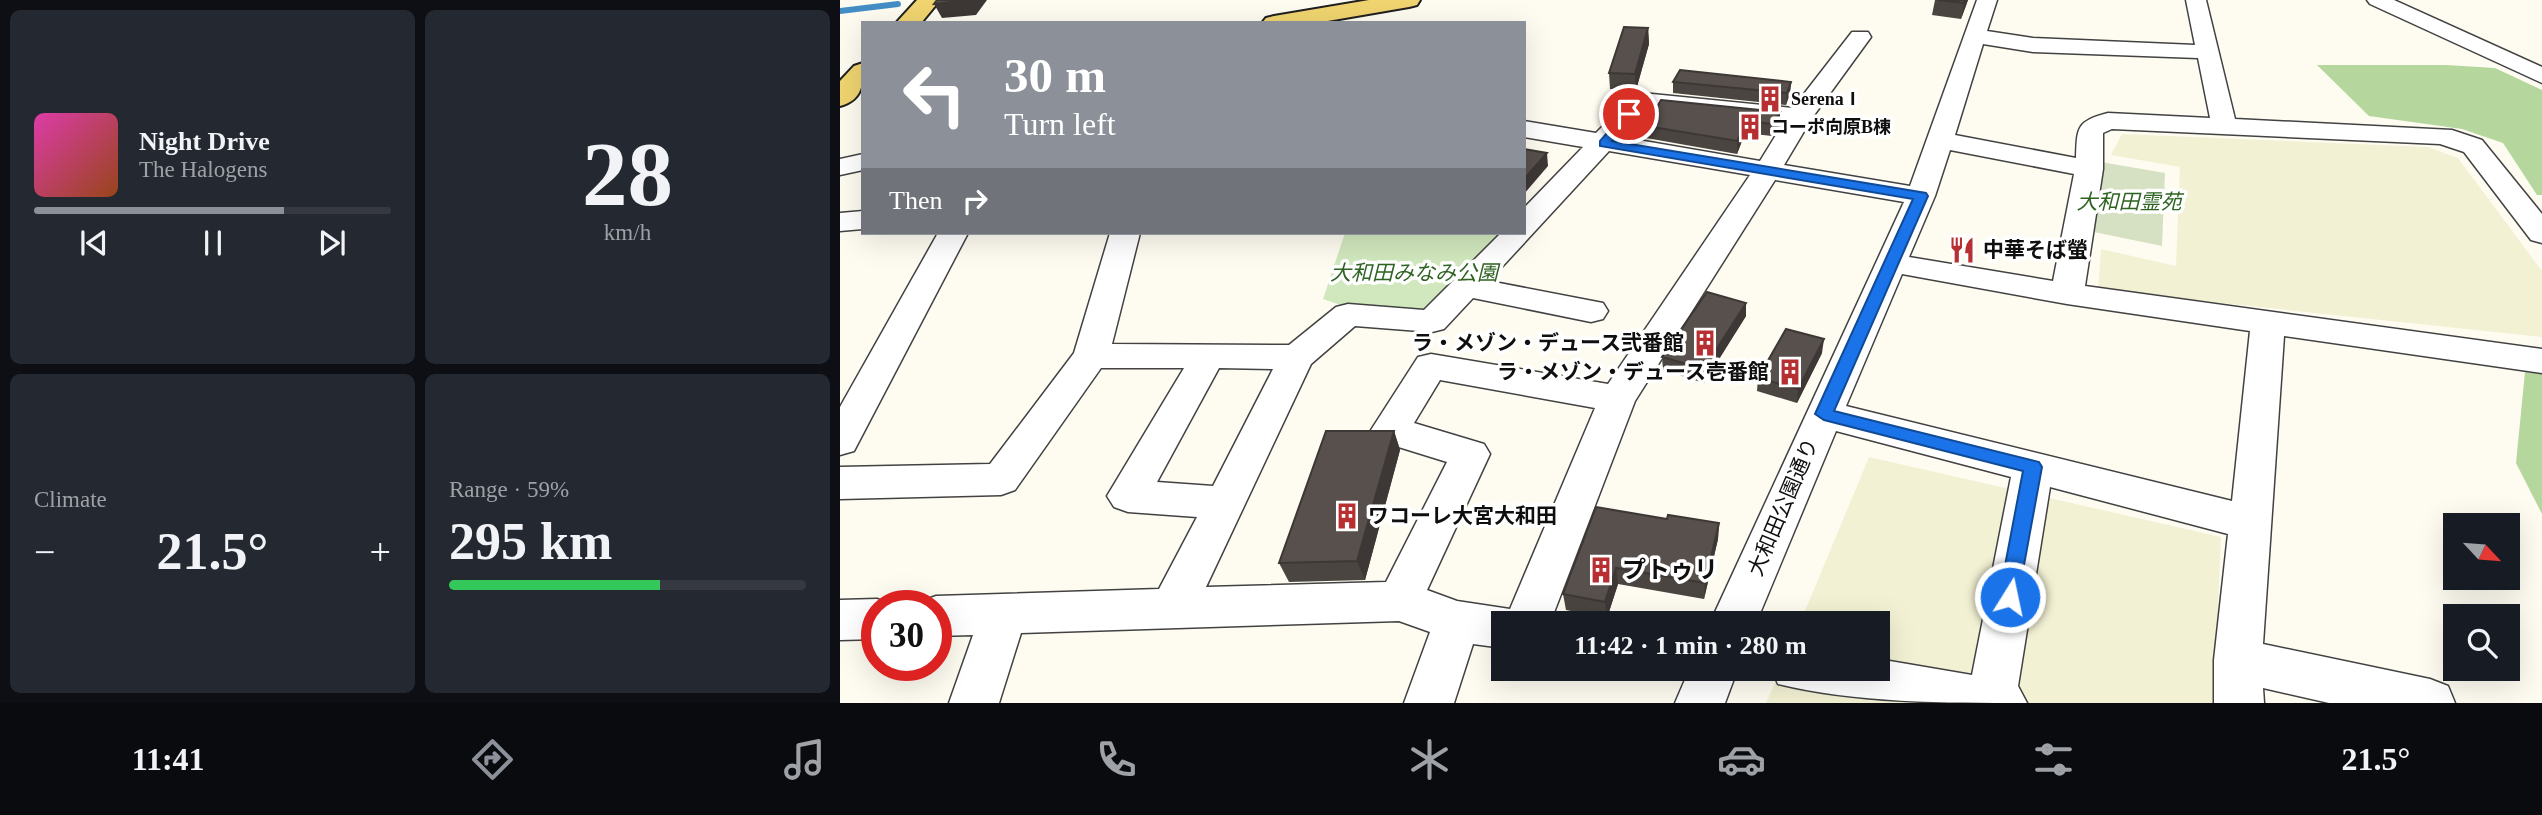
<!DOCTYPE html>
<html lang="en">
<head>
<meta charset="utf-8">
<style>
  :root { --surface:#171b24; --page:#242831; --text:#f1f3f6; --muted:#9ea1a6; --line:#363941; --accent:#8c9099 }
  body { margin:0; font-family:"Times New Roman","Noto Sans JP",serif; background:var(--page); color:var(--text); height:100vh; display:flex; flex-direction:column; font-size:26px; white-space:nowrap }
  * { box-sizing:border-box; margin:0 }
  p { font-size:23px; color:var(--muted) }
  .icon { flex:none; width:38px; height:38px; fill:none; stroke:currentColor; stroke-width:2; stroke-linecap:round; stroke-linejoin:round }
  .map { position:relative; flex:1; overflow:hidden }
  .drawer { display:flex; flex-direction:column; gap:10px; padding:10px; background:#0d0f14; width:840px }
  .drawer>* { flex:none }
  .guide { position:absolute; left:21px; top:21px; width:665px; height:214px; border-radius:0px; box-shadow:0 7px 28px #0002; background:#8c9099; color:#fff; overflow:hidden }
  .needle { width:46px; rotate:116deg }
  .tools { position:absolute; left:1603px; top:513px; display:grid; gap:14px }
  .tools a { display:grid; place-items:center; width:77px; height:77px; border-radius:0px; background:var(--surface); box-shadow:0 7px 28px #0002; font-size:35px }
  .speed { position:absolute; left:21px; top:590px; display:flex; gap:14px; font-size:35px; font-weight:700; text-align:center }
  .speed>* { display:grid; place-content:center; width:91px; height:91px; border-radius:50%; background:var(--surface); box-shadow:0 7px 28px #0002; line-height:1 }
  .speed .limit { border:10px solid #d22; background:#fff; color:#111 }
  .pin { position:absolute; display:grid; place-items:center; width:60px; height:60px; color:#fff; margin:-30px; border:4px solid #fff; border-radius:50%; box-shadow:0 2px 7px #0007 }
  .me { position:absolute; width:77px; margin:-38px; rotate:10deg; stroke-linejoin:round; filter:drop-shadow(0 0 5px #0008) }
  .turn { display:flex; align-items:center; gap:24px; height:147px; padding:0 28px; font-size:32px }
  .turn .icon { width:91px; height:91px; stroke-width:2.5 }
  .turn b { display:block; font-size:49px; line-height:60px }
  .then { display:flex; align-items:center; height:66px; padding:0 28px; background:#0003; gap:14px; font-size:26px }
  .big { font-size:52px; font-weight:700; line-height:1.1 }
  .drawer .widget { flex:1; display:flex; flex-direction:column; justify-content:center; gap:10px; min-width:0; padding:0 24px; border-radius:10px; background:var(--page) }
  .drawer .dial { align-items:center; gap:0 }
  .dial b { font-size:91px; line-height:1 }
  .song { display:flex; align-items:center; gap:21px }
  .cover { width:84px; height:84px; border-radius:10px; background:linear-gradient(135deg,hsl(320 70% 55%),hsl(20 70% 35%)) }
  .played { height:7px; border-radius:4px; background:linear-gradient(90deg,var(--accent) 70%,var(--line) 70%) }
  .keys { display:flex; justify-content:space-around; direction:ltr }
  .heat { display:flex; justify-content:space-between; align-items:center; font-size:38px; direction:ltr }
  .charge { height:10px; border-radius:5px; background:linear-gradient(90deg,#34c759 59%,var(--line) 0) }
  .drawer .tiles { flex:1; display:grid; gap:10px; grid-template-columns:repeat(2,1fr) }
  .trip { position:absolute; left:651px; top:611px; width:399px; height:70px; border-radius:0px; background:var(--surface); box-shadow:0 7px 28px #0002; font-weight:700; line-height:70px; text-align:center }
  .dock { display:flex; height:112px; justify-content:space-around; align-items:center; background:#090b0e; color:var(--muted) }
  .dock .icon { width:49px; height:49px }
  .dock .on { color:var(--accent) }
  .dock b { font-size:32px; color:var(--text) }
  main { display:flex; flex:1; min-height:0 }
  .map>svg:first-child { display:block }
  .farmland { fill:#f3f1d3 }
  .green { fill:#d1e7bd }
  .forest { fill:#b5d79d }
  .cemetery { fill:#d6e0c3 }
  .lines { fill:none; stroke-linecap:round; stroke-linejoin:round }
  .stream { stroke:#448ec5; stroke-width:6 }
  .minor-casing { stroke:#424242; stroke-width:3 }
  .major-casing { stroke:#202020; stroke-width:4 }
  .minor { fill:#fff; fill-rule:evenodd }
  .major { fill:#f0d470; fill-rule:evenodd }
  .wall { fill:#4b4541 }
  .shaded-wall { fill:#3d3835 }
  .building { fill:#57504c; stroke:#3d3835; stroke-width:2 }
  .route { fill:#1a73e8; stroke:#114b97; stroke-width:2 }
  .labels { text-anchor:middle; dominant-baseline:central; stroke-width:7; stroke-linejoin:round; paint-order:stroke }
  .far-poi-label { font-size:18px; font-weight:bold; fill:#0f0f0f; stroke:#fff; text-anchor:start }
  .park-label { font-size:21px; font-style:italic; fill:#2e6322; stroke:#fff }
  .poi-label { font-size:21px; font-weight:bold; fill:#0f0f0f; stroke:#fff; text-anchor:start }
  .street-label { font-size:21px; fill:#0f0f0f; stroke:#fff }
  .near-poi-label { font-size:24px; font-weight:bold; fill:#0f0f0f; stroke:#fff; text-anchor:start }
</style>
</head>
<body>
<main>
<section class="drawer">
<div class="tiles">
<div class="widget">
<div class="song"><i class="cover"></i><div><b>Night Drive</b><p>The Halogens</p></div></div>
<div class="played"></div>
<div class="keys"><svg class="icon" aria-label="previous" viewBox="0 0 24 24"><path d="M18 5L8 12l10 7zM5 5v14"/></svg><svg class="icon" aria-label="pause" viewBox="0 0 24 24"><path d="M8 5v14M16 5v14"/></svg><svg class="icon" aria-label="next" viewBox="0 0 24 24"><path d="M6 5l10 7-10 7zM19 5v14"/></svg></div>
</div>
<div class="widget dial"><b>28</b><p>km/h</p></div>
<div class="widget"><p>Climate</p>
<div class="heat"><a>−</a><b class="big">21.5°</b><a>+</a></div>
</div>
<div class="widget"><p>Range · 59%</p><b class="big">295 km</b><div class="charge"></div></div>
</div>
</section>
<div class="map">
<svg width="1702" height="703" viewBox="0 0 1702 703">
  <rect width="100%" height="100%" fill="#fefcf1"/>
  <!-- farmland -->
  <g class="farmland">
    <polygon points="1282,134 1588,147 1618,158 1702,271 1702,337 1258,290 1261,249 1336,266 1340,167 1271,155"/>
    <polygon points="1029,457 1381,537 1374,703 926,703 941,669 1038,668 1038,623 960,623"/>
  </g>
  <!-- green -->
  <polygon class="green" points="505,233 671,233 595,312 509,308 483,299"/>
  <!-- forest -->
  <g class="forest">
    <polygon points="1477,65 1606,65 1655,68 1702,90 1702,195 1697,195 1663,143 1622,129 1529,116"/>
    <polygon points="1685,372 1702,374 1702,514 1676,463"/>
  </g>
  <!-- cemetery -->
  <polygon class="cemetery" points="1261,162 1325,173 1322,246 1249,231"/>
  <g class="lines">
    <!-- stream -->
    <polyline class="stream" points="0,11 58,4"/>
    <!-- minor casing -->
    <g class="minor-casing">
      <g id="minor">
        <path d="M 1137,0 L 1157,0 L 1147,31 L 1193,38 L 1355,45 L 1346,0 L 1366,0 L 1395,119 L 1612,130 L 1642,140 L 1702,214 L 1702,243 L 1691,240 L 1624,152 L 1600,144 L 1272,129 L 1263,133 L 1263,169 L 1245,286 L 1702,349 L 1702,373 L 1444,336 L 1423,644 L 1590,679 L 1608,686 L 1615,703 L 1489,703 L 1423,688 L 1424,703 L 1374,703 L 1374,660 L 1388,534 L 1210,487 L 1178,686 L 1187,703 C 1105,703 1015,703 938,684 L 931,668 L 1038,668 L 1038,659 L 1132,675 L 1171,477 L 996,431 L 916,623 L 870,623 L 1064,202 L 935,180 L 795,401 L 710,623 L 663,623 L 663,648 L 633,644 L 614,703 L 564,703 L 590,632 L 559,621 L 181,633 L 159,703 L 109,703 L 133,635 L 96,636 L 96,606 L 78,606 L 80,602 L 96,596 L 319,589 L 357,517 L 288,512 L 274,507 L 267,496 L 344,368 L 261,368 L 175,490 L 161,495 L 0,499 L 0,467 L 150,464 L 234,353 L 270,233 L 300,233 L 272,344 L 449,345 L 496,307 L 508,304 L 584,310 L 661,233 L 684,233 L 684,208 L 743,147 L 684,137 L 684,121 L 756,133 L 793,95 L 802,93 L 953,108 L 1012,32 L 1028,32 L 1031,37 L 972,118 L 944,165 L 1070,186 ZM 1143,44 L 1193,52 L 1358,58 L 1370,118 L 1268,113 C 1236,121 1237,128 1236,158 L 1115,135 ZM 808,108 L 944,122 L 920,161 L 781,137 ZM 1110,150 L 1234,174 L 1213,281 L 1069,257 L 1095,196 ZM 769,151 L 910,175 L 768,384 L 591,354 L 578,357 L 531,430 L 536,440 L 607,462 L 546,582 L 366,587 L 471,364 L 515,326 L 592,332 L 604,329 L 633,298 L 751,322 L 763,319 L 768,311 L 763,303 L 649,281 ZM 1062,274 L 1227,304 L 1410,331 L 1392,501 L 1006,406 ZM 379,368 L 433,369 L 373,486 L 317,482 ZM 600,380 L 755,408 L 670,609 L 617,601 L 587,590 L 650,454 L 644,444 L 574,423 Z"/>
        <polygon points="1527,0 1554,0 1702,67 1702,83 1530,4"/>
        <polygon points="23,154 23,170 0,175 0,159"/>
        <polygon points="23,211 23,229 0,231 0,213"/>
        <polygon points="98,233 128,233 14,451 0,455 0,407"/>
        <polygon points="37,599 54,606 37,606 37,639 0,640 0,600"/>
        <polygon points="850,668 898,668 885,703 835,703"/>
      </g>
    </g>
    <!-- major casing -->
    <g class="major-casing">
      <g id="major">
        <polygon points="77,0 100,0 81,23 56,23"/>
        <polygon points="529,0 580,0 577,5 569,7 476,23 422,23 426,18 434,16"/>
        <path d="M 23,63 C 23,84 23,100 0,106 L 0,81 L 14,66 Z"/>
      </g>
    </g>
    <!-- minor -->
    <use href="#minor" class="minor"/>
    <!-- major -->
    <use href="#major" class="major"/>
  </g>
  <!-- wall -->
  <g class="wall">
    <polygon points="1095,0 1128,0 1121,19 1092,15"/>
    <polygon points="808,28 809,44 796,90 770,89 769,73"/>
    <polygon points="833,82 951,82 950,93 946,105 833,93"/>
    <polygon points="821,100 940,124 932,136 905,133 897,154 806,138 806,126"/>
    <polygon points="906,303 906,316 864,383 823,370 822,357"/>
    <polygon points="982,353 957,403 917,391 918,378"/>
    <polygon points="554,431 560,450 525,580 449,582 439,563"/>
    <polygon points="827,519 879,523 878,539 864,599 778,584 767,618 726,610 723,594"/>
  </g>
  <!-- shaded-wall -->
  <g class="shaded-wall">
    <polygon points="129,0 147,0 136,15 102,18 94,4"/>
    <polygon points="1125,0 1128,0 1121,19 1124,3"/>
    <polygon points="808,28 809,44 796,90 795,74"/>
    <polygon points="951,82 950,93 946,105 947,93"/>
    <polygon points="940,112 940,124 932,136 933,124"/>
    <polygon points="906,121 905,133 897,154 897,141"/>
    <polygon points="707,153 708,166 684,194 684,179"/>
    <polygon points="906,303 906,316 864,383 864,369"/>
    <polygon points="984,339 982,353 957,403 958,389"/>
    <polygon points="554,431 560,450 525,580 517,561"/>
    <polygon points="879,523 878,539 864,599 865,583"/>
    <polygon points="776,568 778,584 767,618 765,602"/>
  </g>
  <!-- building -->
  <g class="building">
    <polygon points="97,0 129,0 94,4"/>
    <polygon points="1098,0 1125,0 1124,3"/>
    <polygon points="784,27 808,28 795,74 769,73"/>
    <polygon points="840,70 951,82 947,93 833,82"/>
    <polygon points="821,100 940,112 933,124 906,121 897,141 806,126"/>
    <polygon points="684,149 707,153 684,179"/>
    <polygon points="867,292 906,303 864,369 822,357"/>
    <polygon points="946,329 984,339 958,389 918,378"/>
    <polygon points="486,431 554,431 517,561 439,563"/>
    <polygon points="756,507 827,519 828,515 879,523 865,583 776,568 765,602 723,594"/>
  </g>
  <!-- route -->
  <polygon class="route" points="789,111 795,114 772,141 1086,193 1088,196 994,411 1199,462 1202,467 1177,603 1170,606 1162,603 1159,597 1183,471 984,420 975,414 1073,199 760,146 760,141 785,112"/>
  <!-- icons -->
  <defs>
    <g id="building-bare" transform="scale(2.1)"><path d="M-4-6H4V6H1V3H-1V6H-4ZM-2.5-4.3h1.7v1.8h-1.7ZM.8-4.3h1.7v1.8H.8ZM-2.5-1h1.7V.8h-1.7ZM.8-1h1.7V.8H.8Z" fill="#b72f31" stroke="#fff" stroke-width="2.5" paint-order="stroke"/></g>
    <g id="restaurant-bare" transform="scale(2.1)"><path d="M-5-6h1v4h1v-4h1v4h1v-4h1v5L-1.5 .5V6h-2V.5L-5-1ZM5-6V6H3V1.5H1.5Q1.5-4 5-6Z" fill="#b72f31" stroke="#fff" stroke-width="2.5" paint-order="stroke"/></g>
  </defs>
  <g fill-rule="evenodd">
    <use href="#building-bare" x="930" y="99"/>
    <use href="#building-bare" x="910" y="127"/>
    <use href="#restaurant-bare" x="1122" y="250"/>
    <use href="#building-bare" x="865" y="343"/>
    <use href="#building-bare" x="950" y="372"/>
    <use href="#building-bare" x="507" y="516"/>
    <use href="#building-bare" x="761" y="570"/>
  </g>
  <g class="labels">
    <!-- far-poi labels -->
    <g class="far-poi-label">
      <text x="951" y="99">SerenaⅠ</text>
      <text x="931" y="127">コーポ向原B棟</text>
    </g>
    <!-- park labels -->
    <g class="park-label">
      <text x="1289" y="202">大和田霊苑</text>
      <text x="574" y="273">大和田みなみ公園</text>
    </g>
    <!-- poi labels -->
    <g class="poi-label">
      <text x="1143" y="250">中華そば螢</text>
      <text x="844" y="343" text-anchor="end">ラ・メゾン・デュース弐番館</text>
      <text x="929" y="372" text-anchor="end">ラ・メゾン・デュース壱番館</text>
      <text x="528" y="516">ワコーレ大宮大和田</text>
    </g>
    <!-- street labels -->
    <g class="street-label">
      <text transform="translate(943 507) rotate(-67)">大和田公園通り</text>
    </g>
    <!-- near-poi labels -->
    <g class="near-poi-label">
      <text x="782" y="570">プトゥリ</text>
    </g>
  </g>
</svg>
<div class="tools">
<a><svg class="needle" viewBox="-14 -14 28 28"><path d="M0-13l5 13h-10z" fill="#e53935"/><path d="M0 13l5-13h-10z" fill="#9ea1a6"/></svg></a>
<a><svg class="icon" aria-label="search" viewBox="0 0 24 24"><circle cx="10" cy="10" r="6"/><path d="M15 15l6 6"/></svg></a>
</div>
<div class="speed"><div class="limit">30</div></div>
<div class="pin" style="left:789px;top:114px;background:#d93025"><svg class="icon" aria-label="arrive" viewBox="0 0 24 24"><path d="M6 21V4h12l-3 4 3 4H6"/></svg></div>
<svg class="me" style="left:1170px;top:597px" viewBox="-20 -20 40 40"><circle r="17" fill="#1a73e8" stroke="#fff" stroke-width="3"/><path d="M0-11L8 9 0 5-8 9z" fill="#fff"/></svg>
<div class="trip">11:42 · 1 min · 280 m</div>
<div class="guide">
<div class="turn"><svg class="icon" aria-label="left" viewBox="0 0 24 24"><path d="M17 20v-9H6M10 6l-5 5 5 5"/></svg><div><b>30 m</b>Turn left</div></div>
<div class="then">Then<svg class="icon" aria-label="right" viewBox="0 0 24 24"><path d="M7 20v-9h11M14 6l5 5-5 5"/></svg></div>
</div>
</div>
</main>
<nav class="dock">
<b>11:41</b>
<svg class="icon on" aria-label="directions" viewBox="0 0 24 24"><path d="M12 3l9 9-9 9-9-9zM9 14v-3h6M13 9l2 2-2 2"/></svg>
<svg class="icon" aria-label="music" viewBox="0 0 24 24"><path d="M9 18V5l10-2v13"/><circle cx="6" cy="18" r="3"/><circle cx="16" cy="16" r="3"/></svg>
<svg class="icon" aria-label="phone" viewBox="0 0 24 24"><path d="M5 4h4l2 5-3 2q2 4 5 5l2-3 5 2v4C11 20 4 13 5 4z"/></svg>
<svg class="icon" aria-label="climate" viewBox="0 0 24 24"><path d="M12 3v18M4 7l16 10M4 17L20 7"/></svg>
<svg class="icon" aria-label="car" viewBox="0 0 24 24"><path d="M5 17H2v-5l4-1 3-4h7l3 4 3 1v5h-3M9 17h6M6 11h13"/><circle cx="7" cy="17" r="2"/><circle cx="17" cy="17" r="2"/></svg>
<svg class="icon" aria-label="filters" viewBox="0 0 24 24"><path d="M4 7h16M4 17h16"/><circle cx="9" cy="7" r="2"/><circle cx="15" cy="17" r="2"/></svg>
<b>21.5°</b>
</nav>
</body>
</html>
